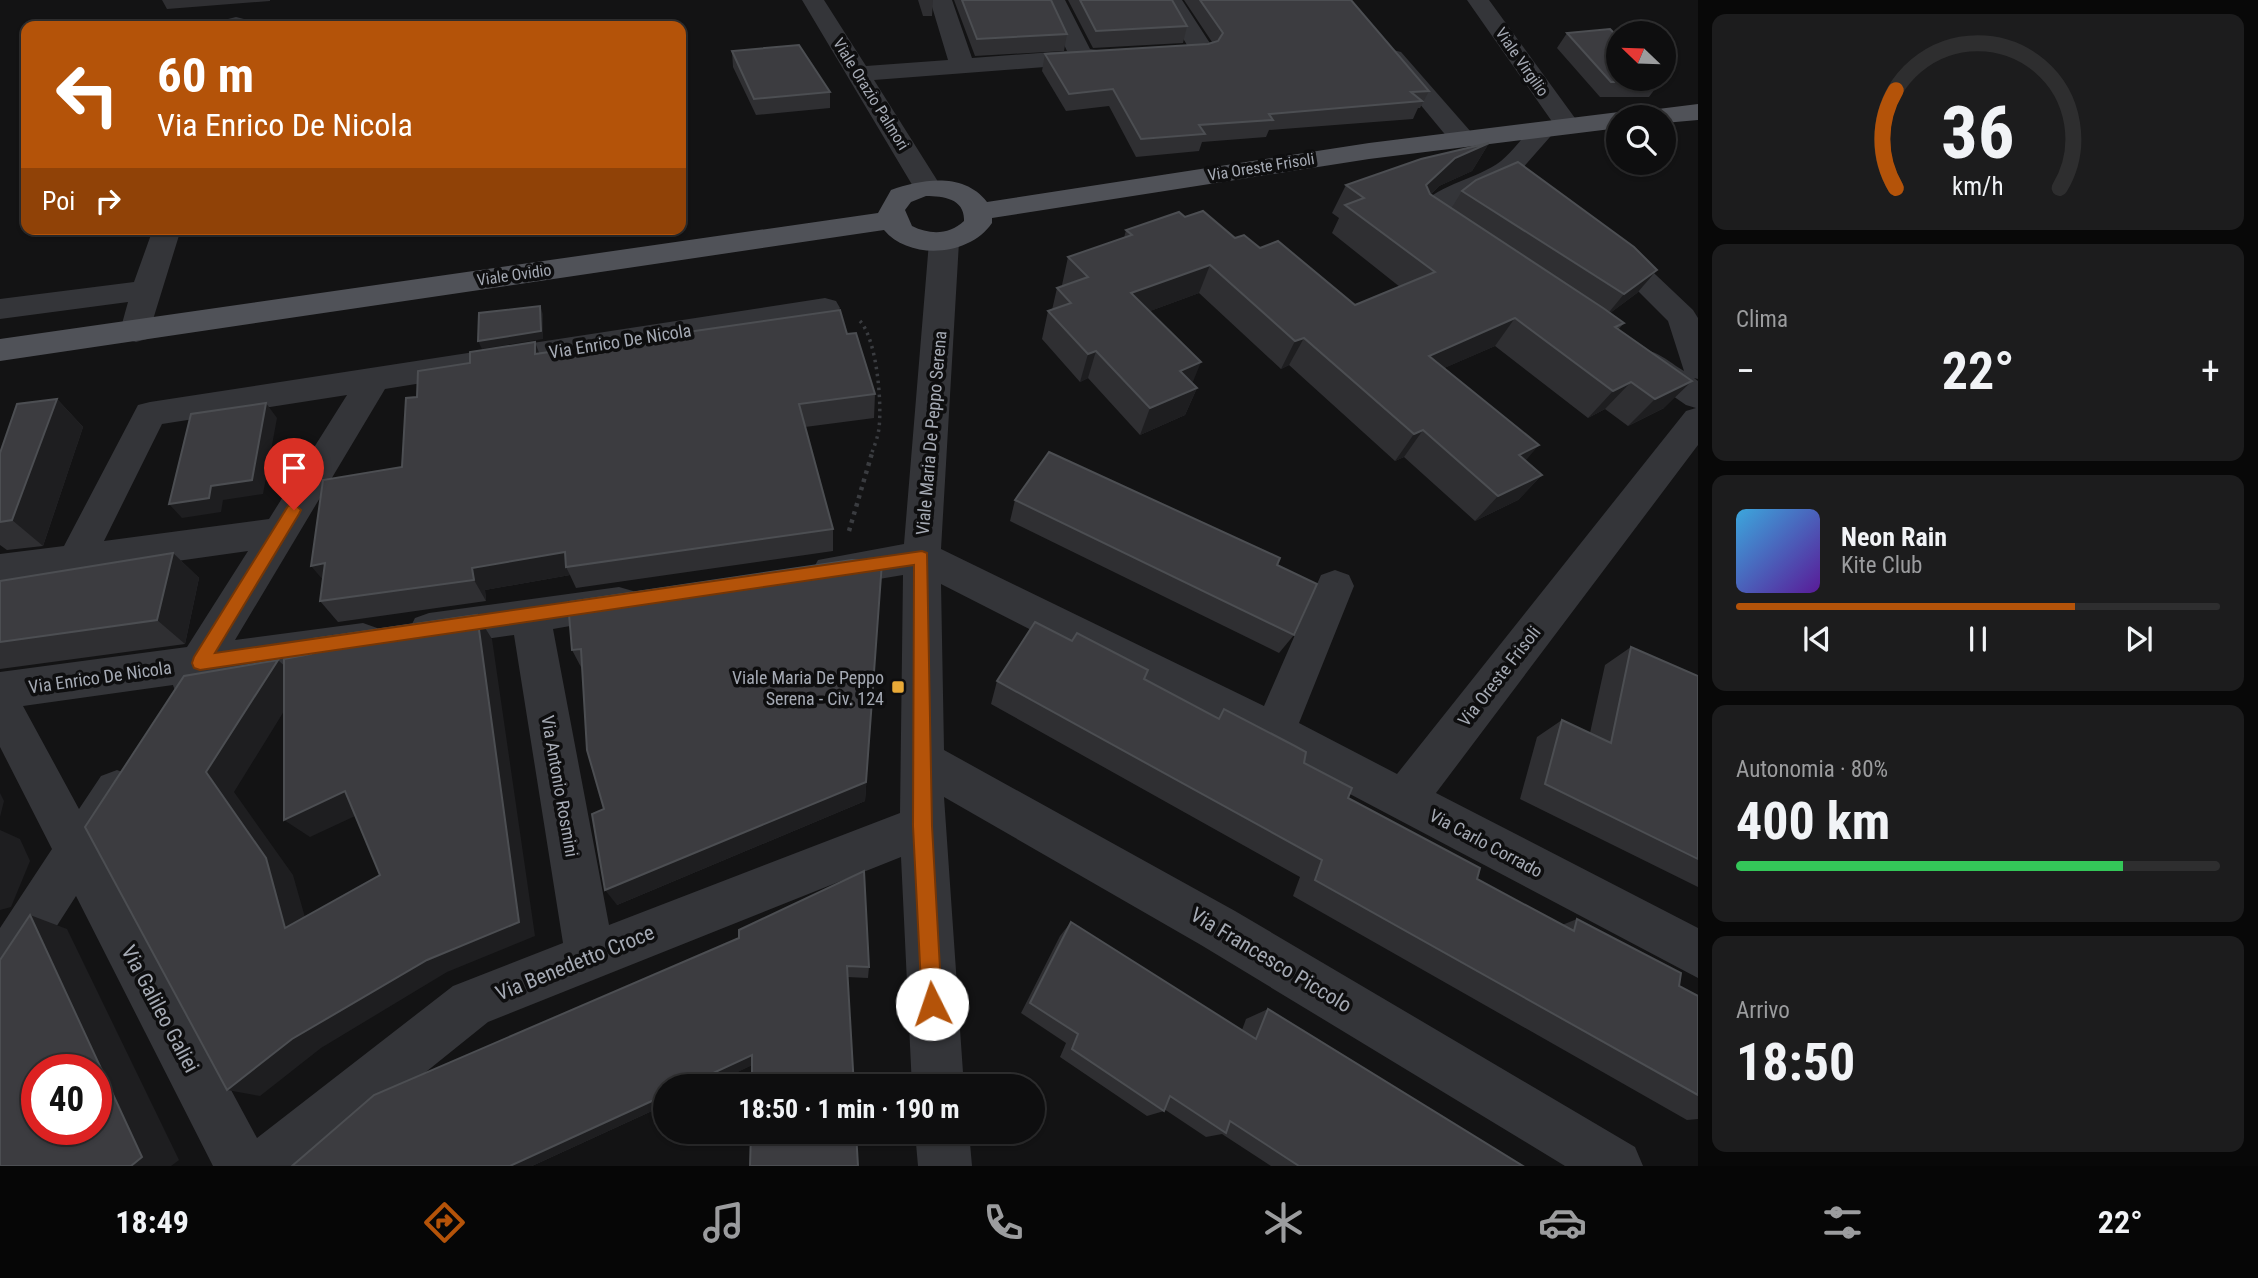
<!DOCTYPE html>
<html lang="it">
<head>
<meta charset="utf-8">
<style>
  :root { --surface:#0e0e0f; --page:#1c1c1d; --text:#f1f3f6; --muted:#9b9c9e; --line:#2e2e2f; --accent:#b45309 }
  body { margin:0; font-family:"Roboto Condensed",sans-serif; background:var(--page); color:var(--text); height:100vh; display:flex; flex-direction:column; font-size:26px; white-space:nowrap }
  * { box-sizing:border-box; margin:0 }
  p { font-size:23px; color:var(--muted) }
  .icon { flex:none; width:38px; height:38px; fill:none; stroke:currentColor; stroke-width:2; stroke-linecap:round; stroke-linejoin:round }
  .map { position:relative; flex:1; overflow:hidden }
  .side { display:flex; flex-direction:column; gap:14px; padding:14px; background:#080808; width:560px }
  .side>* { flex:none }
  .top-card { position:absolute; left:21px; top:21px; width:665px; height:214px; border-radius:14px; box-shadow:0 2px 5px #0004,0 0 0 2px var(--line); background:#b45309; color:#fff; overflow:hidden }
  .needle { width:46px; rotate:293deg }
  .controls { position:absolute; left:1606px; top:21px; display:grid; gap:14px }
  .controls a { display:grid; place-items:center; width:70px; height:70px; border-radius:50%; background:var(--surface); box-shadow:0 2px 5px #0004,0 0 0 2px var(--line); font-size:35px }
  .speed { position:absolute; left:21px; top:1054px; display:flex; gap:14px; font-size:35px; font-weight:700; text-align:center }
  .speed>* { display:grid; place-content:center; width:91px; height:91px; border-radius:50%; background:var(--surface); box-shadow:0 2px 5px #0004,0 0 0 2px var(--line); line-height:1 }
  .speed .limit { border:10px solid #d22; background:#fff; color:#111 }
  .pin { position:absolute; display:grid; place-items:center; width:60px; height:60px; color:#fff; margin:-72px -30px; border-radius:50% 50% 50% 0; rotate:-45deg; box-shadow:0 0 7px #0007 }
  .pin .icon { rotate:45deg }
  .me { position:absolute; width:77px; margin:-38px; rotate:356deg; stroke-linejoin:round; filter:drop-shadow(0 0 5px #0008) }
  .turn { display:flex; align-items:center; gap:24px; height:147px; padding:0 21px; font-size:32px }
  .turn .icon { width:91px; height:91px; stroke-width:2.5 }
  .turn b { display:block; font-size:49px; line-height:60px }
  .then { display:flex; align-items:center; height:66px; padding:0 21px; background:#0003; gap:14px; font-size:26px }
  .big { font-size:52px; font-weight:700; line-height:1.1 }
  .side .widget { flex:1; display:flex; flex-direction:column; justify-content:center; gap:10px; min-width:0; padding:0 24px; border-radius:14px; background:var(--page) }
  .side .dial { align-items:center; gap:0 }
  .dial svg { height:182px; overflow:visible; fill:none; stroke:var(--line); stroke-width:7; stroke-linecap:round; text-anchor:middle }
  .dial text { fill:var(--text); stroke:none }
  .song { display:flex; align-items:center; gap:21px }
  .cover { width:84px; height:84px; border-radius:10px; background:linear-gradient(135deg,hsl(200 70% 55%),hsl(270 70% 35%)) }
  .played { height:7px; border-radius:4px; background:linear-gradient(90deg,var(--accent) 70%,var(--line) 70%) }
  .keys { display:flex; justify-content:space-around; direction:ltr }
  .heat { display:flex; justify-content:space-between; align-items:center; font-size:38px; direction:ltr }
  .charge { height:10px; border-radius:5px; background:linear-gradient(90deg,#34c759 80%,var(--line) 0) }
  .trip { position:absolute; left:653px; top:1074px; width:392px; height:70px; border-radius:35px; background:var(--surface); box-shadow:0 2px 5px #0004,0 0 0 2px var(--line); font-weight:700; line-height:70px; text-align:center }
  .tabs { display:flex; height:112px; justify-content:space-around; align-items:center; background:#060606; color:var(--muted) }
  .tabs .icon { width:49px; height:49px }
  .tabs .selected { color:var(--accent) }
  .tabs b { font-size:32px; color:var(--text) }
  main { display:flex; flex:1; min-height:0 }
  .map>svg:first-child { display:block }
  .lines { fill:none; stroke-linecap:round; stroke-linejoin:round }
  .path-far1 { stroke:#3a3c40; stroke-width:3.5; stroke-dasharray:2.5 4.5; stroke-linecap:butt }
  .path { stroke:#3a3c40; stroke-width:4.5; stroke-dasharray:3.5 5; stroke-linecap:butt }
  .minor { fill:#343539; fill-rule:evenodd }
  .major { fill:#505258; fill-rule:evenodd }
  .wall { fill:#2f2f32 }
  .shaded-wall { fill:#1e1e20 }
  .building { fill:#3c3c40; stroke:#4c4e52; stroke-width:2; fill-rule:evenodd }
  .route { fill:#b45309; stroke:#753606; stroke-width:2 }
  .poi-dot { fill:#e8a937; stroke:#0e0e0f; stroke-width:2.5 }
  .labels { text-anchor:middle; dominant-baseline:central; stroke-width:7; stroke-linejoin:round; paint-order:stroke }
  .far-street-label { font-size:16px; fill:#a5aab4; stroke:#0e0e0f }
  .street-label { font-size:18px; fill:#a5aab4; stroke:#0e0e0f }
  .poi-label { font-size:18px; fill:#a5aab4; stroke:#0e0e0f; text-anchor:end }
  .near-street-label { font-size:21px; fill:#a5aab4; stroke:#0e0e0f }
</style>
</head>
<body>
<main>
<div class="map">
<svg width="1698" height="1166" viewBox="0 0 1698 1166">
  <rect width="100%" height="100%" fill="#131314"/>
  <g class="lines">
    <!-- path-far1 -->
    <path class="path-far1" d="M 860,321 C 877,340 882,403 879,428 C 878,437 874,447 871,455"/>
    <!-- path -->
    <polyline class="path" points="849,531 872,453"/>
    <!-- minor -->
    <g class="minor">
      <polygon points="802,0 824,0 866,66 948,60 930,0 952,0 972,58 1067,51 1043,0 1065,0 1090,49 1104,51 1108,56 1104,61 1096,63 874,80 942,188 938,194 918,194 914,188"/>
      <polygon points="1160,0 1182,0 1215,51 1211,56 1152,58 1148,53 1152,48 1187,45"/>
      <path d="M 1467,0 L 1489,0 L 1580,125 L 1576,130 L 1567,133 L 1557,129 L 1521,170 L 1535,176 L 1539,182 L 1535,188 L 1525,190 L 1503,182 L 1461,200 L 1444,214 L 1466,232 L 1462,238 C 1444,243 1422,230 1412,215 C 1431,187 1464,183 1492,167 C 1508,159 1522,137 1535,124 L 1553,123 Z"/>
      <polygon points="236,17 244,19 246,26 224,26 228,19"/>
      <polygon points="1393,50 1401,52 1471,132 1475,138 1471,144 1453,144 1385,62 1381,57 1385,52"/>
      <polygon points="153,229 181,229 147,339 136,342 125,339 120,331 128,302 0,319 0,299 134,282"/>
      <path d="M 944,233 L 954,236 L 959,242 L 941,549 L 1264,706 L 1321,575 L 1335,570 L 1349,575 L 1354,586 L 1299,723 L 1397,774 L 1686,411 L 1696,408 L 1686,405 L 1631,367 L 1626,359 L 1631,351 C 1652,345 1666,360 1684,371 L 1668,321 L 1599,252 L 1594,246 L 1599,240 L 1609,237 L 1619,240 L 1693,310 L 1698,318 L 1698,379 L 1694,378 L 1698,381 L 1698,445 L 1436,793 L 1698,928 L 1698,978 L 1259,746 L 941,584 L 944,750 L 1235,911 L 1635,1147 L 1643,1166 L 1565,1166 L 1201,945 L 944,797 L 964,1087 L 912,1087 L 901,857 L 488,1022 L 309,1166 L 213,1166 L 76,896 L 17,988 L 0,996 L 0,928 L 52,849 L 0,747 L 0,672 L 187,647 L 248,551 L 0,586 L 0,554 L 64,546 L 138,405 L 150,402 L 825,298 L 836,301 L 840,308 L 836,315 L 825,318 L 385,389 L 235,640 L 363,623 L 377,628 L 383,640 L 377,652 L 363,657 L 212,679 L 205,691 L 190,696 L 175,691 L 173,685 L 23,706 L 79,809 L 101,776 L 117,770 L 133,776 L 139,791 L 103,853 L 257,1138 L 453,986 L 563,943 L 514,635 L 429,647 L 415,642 L 409,630 L 415,618 L 429,613 L 619,587 L 633,591 L 639,603 L 633,615 L 553,629 L 609,925 L 900,813 L 903,575 L 831,587 L 818,582 L 812,571 L 818,560 L 904,544 L 929,242 L 934,236 ZM 347,395 L 269,519 L 104,541 L 162,424 Z"/>
      <polygon points="915,1132 969,1132 972,1166 918,1166"/>
    </g>
    <!-- major -->
    <g class="major">
      <polygon points="1698,104 1698,120 1664,123 1664,117 1630,117 1634,112"/>
      <path d="M 1619,112 L 1630,117 L 1619,117 L 1619,128 L 1369,159 L 992,218 L 992,223 C 970,256 910,261 884,230 L 0,361 L 0,339 L 878,213 L 891,190 C 922,179 964,172 987,202 L 1369,143 ZM 926,196 C 944,196 965,199 964,221 C 949,235 930,235 912,226 L 905,210 L 911,202 Z"/>
    </g>
  </g>
  <!-- wall -->
  <g class="wall">
    <polygon points="162,0 270,0 270,1 167,9"/>
    <polygon points="918,0 933,0 932,16 923,16"/>
    <polygon points="954,0 1051,0 1067,34 1064,51 975,56"/>
    <polygon points="1068,0 1172,0 1187,26 1183,43 1093,48"/>
    <polygon points="1184,0 1351,0 1429,91 1420,108 1418,108 1413,119 1269,130 1266,137 1202,142 1199,151 1136,157 1109,106 1066,111 1042,71 1045,54 1208,44 1212,42"/>
    <polygon points="1567,33 1660,82 1649,97 1600,97 1557,48"/>
    <polygon points="732,51 830,92 830,108 756,115 733,67"/>
    <polygon points="1489,143 1472,171 1439,186 1430,195 1451,209 1462,191 1657,270 1637,293 1610,313 1624,323 1618,330 1664,408 1628,426 1605,409 1588,418 1495,346 1444,368 1526,461 1542,475 1518,500 1475,521 1404,457 1395,461 1289,365 1281,369 1199,293 1150,311 1192,384 1197,388 1185,415 1140,435 1088,378 1080,382 1042,339 1048,311 1052,310 1057,288 1063,286 1062,285 1068,257 1124,238 1126,230 1185,217 1260,248 1355,305 1400,287 1332,233 1339,218 1332,213 1346,185"/>
    <polygon points="847,334 875,394 874,418 805,427 833,529 833,551 576,588 570,575 485,590 486,601 338,622 320,601 402,467 417,397 470,363 539,353"/>
    <polygon points="57,399 83,427 43,546 7,550 0,545 0,453"/>
    <polygon points="1015,500 1277,565 1294,635 1279,653 1010,521"/>
    <polygon points="173,553 199,578 185,644 0,669 0,581"/>
    <polygon points="882,562 865,801 617,905 604,809 582,669 572,650"/>
    <polygon points="1631,647 1698,676 1698,887 1520,799 1537,737 1562,720 1590,733 1605,665"/>
    <polygon points="1144,679 1218,718 1224,709 1304,763 1348,798 1477,879 1562,925 1577,919 1679,986 1698,1095 1698,1119 1687,1120 1293,896 1300,877 991,704 997,681"/>
    <polygon points="1071,922 1242,1030 1246,1019 1268,1009 1523,1166 1271,1166 1222,1134 1206,1137 1164,1109 1164,1111 1147,1116 1060,1057 1066,1043 1021,1013 1060,936"/>
    <polygon points="739,938 869,967 868,978 847,977 752,1065 705,1087 665,1087 665,1105 532,1166 292,1166"/>
  </g>
  <!-- shaded-wall -->
  <g class="shaded-wall">
    <polygon points="1489,143 1472,171 1439,186 1410,213 1426,185 1455,158"/>
    <polygon points="1210,265 1199,293 1123,321 1131,293"/>
    <polygon points="1657,270 1637,293 1605,317 1624,294"/>
    <polygon points="540,306 543,314 543,339 482,349 478,341"/>
    <polygon points="1515,318 1495,346 1410,383 1429,356"/>
    <polygon points="1304,338 1289,365 1281,369 1295,341"/>
    <polygon points="535,342 544,366 535,354"/>
    <polygon points="1096,351 1088,378 1080,382 1088,354"/>
    <polygon points="1201,362 1190,389 1180,371"/>
    <polygon points="1692,381 1664,408 1628,426 1655,399"/>
    <polygon points="1631,382 1605,409 1588,418 1613,391"/>
    <polygon points="1197,388 1185,415 1140,435 1150,408"/>
    <polygon points="57,399 83,427 43,546 12,520"/>
    <polygon points="266,403 277,418 263,494 223,500 221,512 182,518 169,504 211,486"/>
    <polygon points="1423,430 1404,457 1395,461 1414,434"/>
    <polygon points="1539,445 1516,472 1519,455"/>
    <polygon points="1542,475 1518,500 1475,521 1498,496"/>
    <polygon points="565,552 566,567 570,575 485,590 486,601 474,580 472,568"/>
    <polygon points="173,553 199,578 185,644 157,620"/>
    <polygon points="882,562 865,801 617,905 605,890"/>
    <polygon points="325,563 329,587 311,566"/>
    <polygon points="477,615 492,639 535,936 447,972 321,1048 260,1096 227,1090 292,1039 427,960"/>
    <polygon points="278,660 302,682 234,792 293,875 312,942 285,928 206,772"/>
    <polygon points="345,791 368,810 310,837 284,820"/>
    <polygon points="0,793 4,801 0,817"/>
    <polygon points="0,830 20,839 30,861 11,907 0,910"/>
    <polygon points="30,915 67,929 179,1160 171,1166 131,1166"/>
    <polygon points="752,1055 757,1063 705,1087 683,1087"/>
    <polygon points="665,1095 665,1105 532,1166 510,1166"/>
  </g>
  <!-- building -->
  <g class="building">
    <polygon points="962,0 1051,0 1067,34 977,39"/>
    <polygon points="1080,0 1172,0 1187,26 1096,31"/>
    <polygon points="1200,0 1351,0 1429,91 1411,92 1422,101 1269,114 1273,120 1199,125 1205,134 1141,139 1113,89 1069,94 1045,54 1208,44 1218,41 1223,33"/>
    <polygon points="1610,29 1619,38 1619,79 1657,79 1660,82 1611,82 1567,33"/>
    <polygon points="799,45 830,92 754,99 732,51"/>
    <polygon points="1489,143 1455,158 1426,185 1430,194 1603,308 1624,323 1615,327 1692,381 1655,399 1631,382 1613,391 1515,318 1429,356 1539,445 1519,455 1542,475 1498,496 1423,430 1414,434 1304,338 1295,341 1210,265 1131,293 1201,362 1180,371 1197,388 1150,408 1096,351 1088,354 1048,311 1071,303 1057,288 1088,277 1068,257 1132,235 1126,230 1179,212 1185,217 1203,211 1235,238 1244,235 1260,248 1278,241 1355,305 1435,272 1345,205 1364,198 1346,185 1421,159"/>
    <polygon points="1518,162 1634,247 1657,270 1624,294 1462,191 1476,180"/>
    <polygon points="540,306 541,331 478,341 479,313"/>
    <polygon points="840,310 847,334 856,333 875,394 799,404 833,529 566,567 565,552 472,568 474,580 320,601 325,563 311,566 323,480 402,467 406,398 417,397 418,371 470,363 470,352 535,342 535,354"/>
    <polygon points="57,399 12,520 0,522 0,453 17,404"/>
    <polygon points="266,403 252,480 211,486 209,498 169,504 191,414"/>
    <polygon points="1049,452 1280,558 1277,565 1317,584 1294,635 1015,500"/>
    <polygon points="173,553 157,620 0,642 0,581"/>
    <polygon points="852,560 882,562 866,782 605,890 592,814 604,809 587,750 581,649 572,650 568,602"/>
    <polygon points="477,615 519,922 427,960 292,1039 227,1090 85,827 184,676 278,660 206,772 266,858 285,928 380,875 345,791 284,820 284,659 311,654 313,639"/>
    <polygon points="1035,622 1072,641 1077,633 1148,670 1144,679 1219,719 1224,709 1293,745 1306,752 1304,763 1352,788 1348,798 1480,868 1477,879 1574,931 1577,919 1681,973 1679,986 1698,996 1698,1095 1315,880 1322,860 997,681"/>
    <polygon points="1631,647 1698,676 1698,859 1545,784 1562,720 1611,743"/>
    <polygon points="864,871 869,967 847,966 854,1087 752,1087 752,1055 683,1087 665,1087 665,1095 510,1166 292,1166 374,1095 739,938 739,930"/>
    <path d="M 30,915 L 142,1157 L 131,1166 L 0,1166 L 0,960 ZM 37,1069 L 96,1069 L 96,1129 L 37,1129 Z"/>
    <polygon points="1071,922 1256,1039 1268,1009 1523,1166 1299,1166 1230,1121 1226,1133 1170,1096 1164,1111 1072,1049 1078,1034 1030,1003"/>
    <polygon points="751,1132 856,1132 858,1166 750,1166"/>
  </g>
  <!-- route -->
  <polygon class="route" points="294,504 301,510 299,514 215,653 922,551 927,553 932,826 942,1004 939,1011 932,1014 925,1011 922,1004 913,826 914,565 200,670 194,668 192,663 194,657 288,506"/>
  <!-- markers -->
  <rect class="poi-dot" x="891" y="680" width="14" height="14" rx="3.5"/>
  <g class="labels">
    <!-- far-street labels -->
    <g class="far-street-label">
      <text transform="translate(1522 62) rotate(55)">Viale Virgilio</text>
      <text transform="translate(871 94) rotate(58)">Viale Orazio Palmori</text>
      <text transform="translate(1261 167) rotate(-9)">Via Oreste Frisoli</text>
      <text transform="translate(514 275) rotate(-8)">Viale Ovidio</text>
    </g>
    <!-- street labels -->
    <g class="street-label">
      <text transform="translate(620 341) rotate(-9)">Via Enrico De Nicola</text>
      <text transform="translate(931 433) rotate(-85)">Viale Maria De Peppo Serena</text>
      <text transform="translate(1499 676) rotate(-52)">Via Oreste Frisoli</text>
      <text transform="translate(100 677) rotate(-8)">Via Enrico De Nicola</text>
      <text transform="translate(560 786) rotate(80)">Via Antonio Rosmini</text>
      <text transform="translate(1486 843) rotate(28)">Via Carlo Corrado</text>
    </g>
    <!-- poi labels -->
    <g class="poi-label">
      <text x="884" y="677">Viale Maria De Peppo<tspan x="884" dy="21">Serena - Civ. 124</tspan></text>
    </g>
    <!-- near-street labels -->
    <g class="near-street-label">
      <text transform="translate(1271 960) rotate(31)">Via Francesco Piccolo</text>
      <text transform="translate(575 963) rotate(-22)">Via Benedetto Croce</text>
      <text transform="translate(160 1009) rotate(62)">Via Galileo Galiei</text>
    </g>
  </g>
</svg>
<div class="controls">
<a><svg class="needle" viewBox="-14 -14 28 28"><path d="M0-13l5 13h-10z" fill="#e53935"/><path d="M0 13l5-13h-10z" fill="#9b9c9e"/></svg></a>
<a><svg class="icon" aria-label="search" viewBox="0 0 24 24"><circle cx="10" cy="10" r="6"/><path d="M15 15l6 6"/></svg></a>
</div>
<div class="speed"><div class="limit">40</div></div>
<div class="pin" style="left:294px;top:510px;background:#d93025"><svg class="icon" aria-label="arrive" viewBox="0 0 24 24"><path d="M6 21V4h12l-3 4 3 4H6"/></svg></div>
<svg class="me" style="left:932px;top:1004px" viewBox="-20 -20 40 40"><circle r="19" fill="#fff"/><path d="M0-13L10 11 0 6-10 11z" fill="#b45309"/></svg>
<div class="trip">18:50 · 1 min · 190 m</div>
<div class="top-card">
<div class="turn"><svg class="icon" aria-label="left" viewBox="0 0 24 24"><path d="M17 20v-9H6M10 6l-5 5 5 5"/></svg><div><b>60 m</b>Via Enrico De Nicola</div></div>
<div class="then">Poi<svg class="icon" aria-label="right" viewBox="0 0 24 24"><path d="M7 20v-9h11M14 6l5 5-5 5"/></svg></div>
</div>
</div>
<section class="side">
<div class="widget dial"><svg viewBox="0 0 100 80">
<path d="M14 69A42 42 0 1 1 86 69"/>
<path d="M14 69A42 42 0 0 1 14 26" stroke="#b45309"/>
<text x="50" y="56" font-size="32" font-weight="700">36</text>
<text x="50" y="72" font-size="11">km/h</text>
</svg></div>
<div class="widget"><p>Clima</p>
<div class="heat"><a>−</a><b class="big">22°</b><a>+</a></div>
</div>
<div class="widget">
<div class="song"><i class="cover"></i><div><b>Neon Rain</b><p>Kite Club</p></div></div>
<div class="played"></div>
<div class="keys"><svg class="icon" aria-label="previous" viewBox="0 0 24 24"><path d="M18 5L8 12l10 7zM5 5v14"/></svg><svg class="icon" aria-label="pause" viewBox="0 0 24 24"><path d="M8 5v14M16 5v14"/></svg><svg class="icon" aria-label="next" viewBox="0 0 24 24"><path d="M6 5l10 7-10 7zM19 5v14"/></svg></div>
</div>
<div class="widget"><p>Autonomia · 80%</p><b class="big">400 km</b><div class="charge"></div></div>
<div class="widget"><p>Arrivo</p><b class="big">18:50</b></div>
</section>
</main>
<nav class="tabs">
<b>18:49</b>
<svg class="icon selected" aria-label="directions" viewBox="0 0 24 24"><path d="M12 3l9 9-9 9-9-9zM9 14v-3h6M13 9l2 2-2 2"/></svg>
<svg class="icon" aria-label="music" viewBox="0 0 24 24"><path d="M9 18V5l10-2v13"/><circle cx="6" cy="18" r="3"/><circle cx="16" cy="16" r="3"/></svg>
<svg class="icon" aria-label="phone" viewBox="0 0 24 24"><path d="M5 4h4l2 5-3 2q2 4 5 5l2-3 5 2v4C11 20 4 13 5 4z"/></svg>
<svg class="icon" aria-label="climate" viewBox="0 0 24 24"><path d="M12 3v18M4 7l16 10M4 17L20 7"/></svg>
<svg class="icon" aria-label="car" viewBox="0 0 24 24"><path d="M5 17H2v-5l4-1 3-4h7l3 4 3 1v5h-3M9 17h6M6 11h13"/><circle cx="7" cy="17" r="2"/><circle cx="17" cy="17" r="2"/></svg>
<svg class="icon" aria-label="filters" viewBox="0 0 24 24"><path d="M4 7h16M4 17h16"/><circle cx="9" cy="7" r="2"/><circle cx="15" cy="17" r="2"/></svg>
<b>22°</b>
</nav>
</body>
</html>
